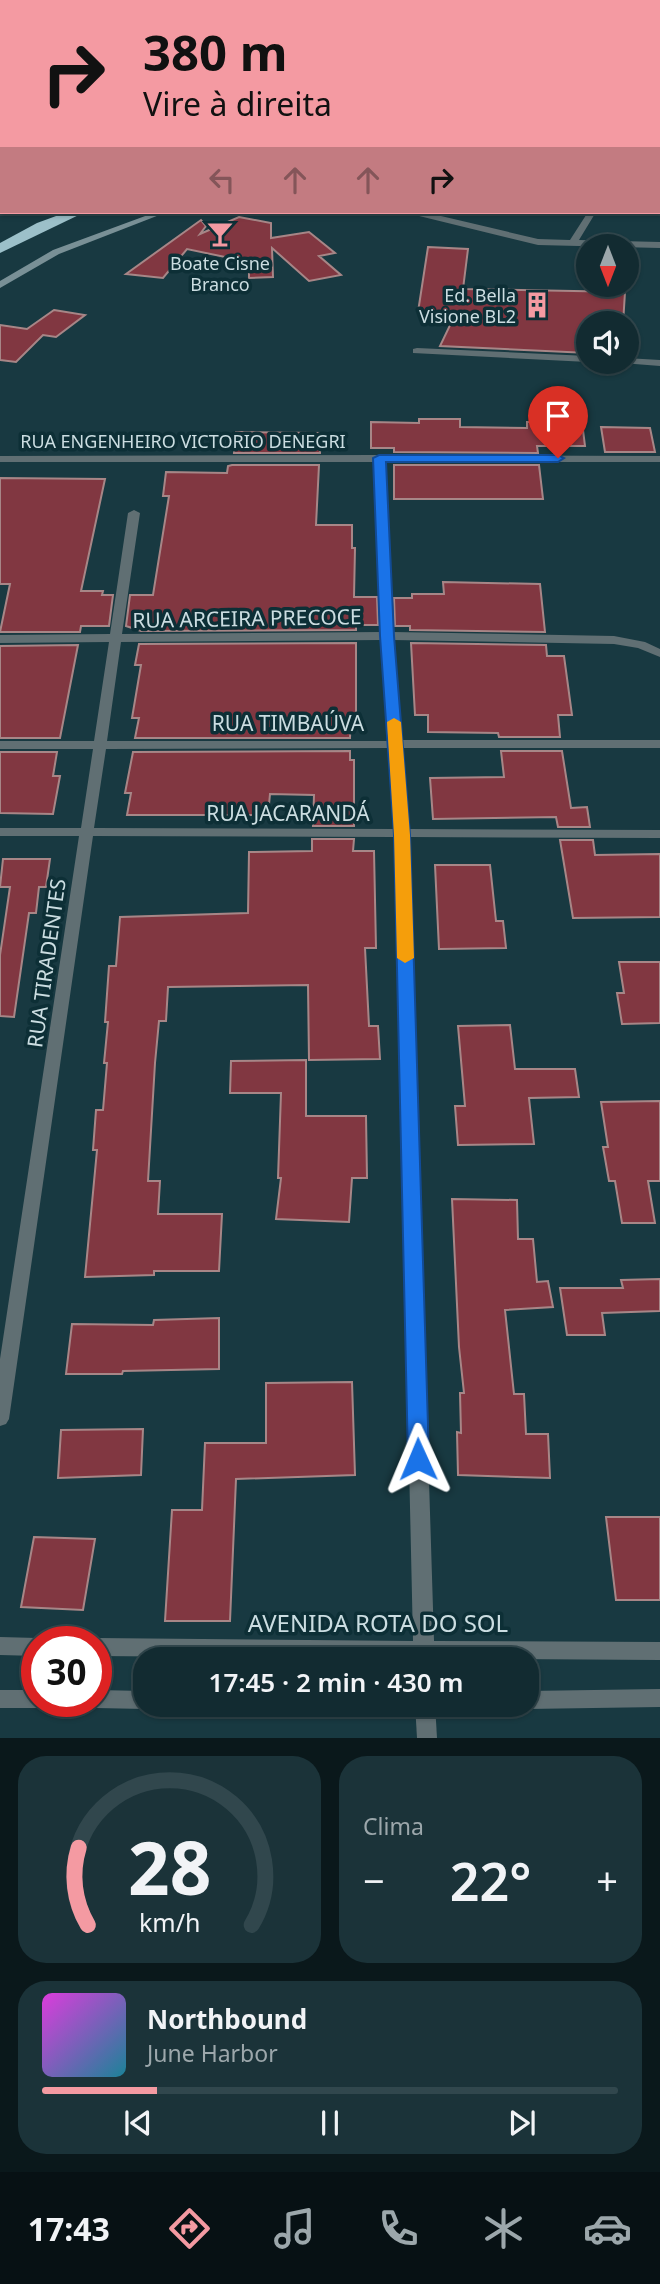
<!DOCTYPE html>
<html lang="pt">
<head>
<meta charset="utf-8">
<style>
  :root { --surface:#122b31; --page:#1b3339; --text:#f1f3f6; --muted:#9ca7ab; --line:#31474d; --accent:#f49aa2 }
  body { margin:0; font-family:"Noto Sans",sans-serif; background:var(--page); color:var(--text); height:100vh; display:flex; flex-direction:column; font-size:26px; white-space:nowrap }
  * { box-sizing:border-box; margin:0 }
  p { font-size:23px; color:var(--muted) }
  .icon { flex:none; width:38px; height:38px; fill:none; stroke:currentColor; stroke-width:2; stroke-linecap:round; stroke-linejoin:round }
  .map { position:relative; height:1738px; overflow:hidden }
  .side { display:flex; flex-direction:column; gap:18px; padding:18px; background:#0a181b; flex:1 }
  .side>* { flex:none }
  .top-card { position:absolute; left:0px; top:0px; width:662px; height:214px; box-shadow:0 2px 5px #0004,0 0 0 2px var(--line); background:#f49aa2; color:#111; overflow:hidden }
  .needle { width:46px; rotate:180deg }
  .buttons { position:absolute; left:576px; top:234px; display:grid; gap:14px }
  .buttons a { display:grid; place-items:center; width:63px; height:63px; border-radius:50%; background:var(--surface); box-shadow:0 2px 5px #0004,0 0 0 2px var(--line); font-size:35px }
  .speed { position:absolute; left:21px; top:1626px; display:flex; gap:14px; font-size:35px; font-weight:700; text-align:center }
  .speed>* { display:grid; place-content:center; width:91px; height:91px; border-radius:50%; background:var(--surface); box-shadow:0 2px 5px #0004,0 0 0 2px var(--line); line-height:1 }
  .speed .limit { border:10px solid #d22; background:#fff; color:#111 }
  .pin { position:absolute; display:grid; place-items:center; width:60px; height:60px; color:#fff; margin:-72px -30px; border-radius:50% 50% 50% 0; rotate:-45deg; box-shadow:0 0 7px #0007 }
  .pin .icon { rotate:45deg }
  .me { position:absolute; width:77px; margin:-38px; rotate:359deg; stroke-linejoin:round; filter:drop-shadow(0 0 5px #0008) }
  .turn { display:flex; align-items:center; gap:24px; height:147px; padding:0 28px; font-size:32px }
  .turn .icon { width:91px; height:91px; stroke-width:2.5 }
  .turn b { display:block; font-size:49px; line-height:60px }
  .lanes { display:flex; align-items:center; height:66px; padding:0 28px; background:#0003; justify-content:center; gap:35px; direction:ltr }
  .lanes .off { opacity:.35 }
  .big { font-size:52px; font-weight:600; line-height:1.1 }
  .side .widget { flex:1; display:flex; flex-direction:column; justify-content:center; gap:10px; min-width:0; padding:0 24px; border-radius:28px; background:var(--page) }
  .side .dial { align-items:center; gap:0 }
  .dial svg { height:182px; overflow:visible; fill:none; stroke:var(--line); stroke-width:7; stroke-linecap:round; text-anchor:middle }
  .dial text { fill:var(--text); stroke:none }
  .song { display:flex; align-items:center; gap:21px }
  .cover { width:84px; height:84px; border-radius:10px; background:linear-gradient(135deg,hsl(300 70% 55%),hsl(190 70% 35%)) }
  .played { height:7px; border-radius:4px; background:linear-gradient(90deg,var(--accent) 20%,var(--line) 20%) }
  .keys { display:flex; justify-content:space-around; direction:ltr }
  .heat { display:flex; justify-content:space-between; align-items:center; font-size:38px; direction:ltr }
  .side .tiles { flex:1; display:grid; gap:18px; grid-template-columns:1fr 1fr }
  .widget:last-child { grid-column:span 2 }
  .trip { position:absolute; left:133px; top:1647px; width:406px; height:70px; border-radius:28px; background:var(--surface); box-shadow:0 2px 5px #0004,0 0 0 2px var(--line); font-weight:600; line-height:70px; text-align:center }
  .tabs { display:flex; height:112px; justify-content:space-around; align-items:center; background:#071114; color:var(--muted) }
  .tabs .icon { width:49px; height:49px }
  .tabs .active { color:var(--accent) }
  .tabs b { font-size:32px; color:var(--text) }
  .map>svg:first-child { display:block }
  .building { fill:#813741; stroke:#a78687; stroke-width:2 }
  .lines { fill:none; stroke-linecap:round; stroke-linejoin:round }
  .lane { fill:#606f73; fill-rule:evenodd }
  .street { fill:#606f73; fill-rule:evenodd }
  .secondary { fill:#799096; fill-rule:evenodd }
  .highway { fill:#9cc0c9; fill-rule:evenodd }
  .route { fill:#1a73e8; stroke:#114b97; stroke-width:2 }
  .slow { fill:#f59e0b }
  .labels { text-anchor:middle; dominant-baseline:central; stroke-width:7; stroke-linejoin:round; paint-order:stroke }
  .far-poi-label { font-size:18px; fill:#cbdde1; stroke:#0d2f36 }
  .far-street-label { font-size:18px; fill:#cbdde1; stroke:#0d2f36 }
  .street-label { font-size:21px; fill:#cbdde1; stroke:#0d2f36 }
  .near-street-label { font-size:24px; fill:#cbdde1; stroke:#0d2f36 }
</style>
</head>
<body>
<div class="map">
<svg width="660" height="1738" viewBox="0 0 660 1738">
  <rect width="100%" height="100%" fill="#183941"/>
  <!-- building -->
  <g class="building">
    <polygon points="239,217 271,223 271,238 309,232 335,253 319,256 341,275 309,281 272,248 273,277 249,278 249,262 187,249 163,278 126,274 201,220 206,226 200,234"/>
    <polygon points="428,247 468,249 463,289 625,292 623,324 588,324 588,353 440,346 453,319 446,319 448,312 418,312"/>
    <polygon points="54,310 85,315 56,337 43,335 16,362 0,360 0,325 27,329"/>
    <polygon points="419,419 460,419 460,427 527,428 527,422 582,422 585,446 537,446 538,453 394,452 394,448 371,448 371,422 419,423"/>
    <polygon points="601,427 650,428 655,452 605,452"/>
    <polygon points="236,432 321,433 320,453 234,453"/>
    <polygon points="232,465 319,465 316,525 352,525 352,548 355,548 354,597 377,597 378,625 356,625 356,630 141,631 126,626 130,595 153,595 169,496 163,496 166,472 227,473 228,466"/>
    <polygon points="394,465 539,465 543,499 394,499"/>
    <polygon points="0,478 105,479 81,591 103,591 102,595 113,595 109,626 81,626 80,632 0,632 10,584 0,584"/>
    <polygon points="443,582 540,584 545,632 410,630 410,626 395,626 394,598 412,598 412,594 444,594"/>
    <polygon points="356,643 356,715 351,715 350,738 135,738 139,718 132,718 141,665 135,665 139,644"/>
    <polygon points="411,643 546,645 547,656 564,656 572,715 558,715 560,737 499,737 498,733 428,732 428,715 415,715"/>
    <polygon points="78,645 60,738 0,738 0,646"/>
    <polygon points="350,751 350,760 354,760 354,826 313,826 314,795 270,794 268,815 127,815 131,793 125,793 133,752"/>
    <polygon points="501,751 562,751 571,808 587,807 590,827 558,827 556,817 433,819 430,778 504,777"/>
    <polygon points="0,752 57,752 53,776 60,776 53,814 0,813"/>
    <polygon points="312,839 354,839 353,851 374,851 376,948 365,948 369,1026 378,1026 380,1059 309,1060 308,985 168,987 166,1021 159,1021 155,1063 148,1181 160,1181 158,1214 222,1214 219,1271 154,1271 154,1275 85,1277 97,1150 93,1150 96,1110 103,1110 107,1063 104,1063 108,1022 105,1022 109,966 116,966 120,917 248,913 249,852 312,851"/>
    <polygon points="560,840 593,840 595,855 660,854 660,917 573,918"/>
    <polygon points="3,859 50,859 46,887 39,887 36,913 29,913 14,1017 0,1016 0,955 10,887 0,887"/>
    <polygon points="435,865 490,865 496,921 503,921 506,948 439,949"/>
    <polygon points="619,962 660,962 660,1023 622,1024 617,993 624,993"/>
    <polygon points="510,1025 515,1069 575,1069 579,1097 529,1098 534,1144 458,1145 455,1106 465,1106 458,1026"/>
    <polygon points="306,1060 306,1116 366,1116 367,1178 352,1178 349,1222 276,1219 281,1178 278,1178 281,1093 230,1093 231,1061"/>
    <polygon points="660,1101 660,1181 648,1181 655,1223 622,1223 615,1181 609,1181 603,1147 608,1147 601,1102"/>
    <polygon points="452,1199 517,1200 518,1239 533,1239 537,1282 548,1281 553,1307 505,1310 514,1394 524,1394 526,1434 548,1434 550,1478 458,1475 457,1432 461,1433 460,1393 464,1393 459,1347"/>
    <polygon points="660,1279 660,1311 602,1313 605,1335 567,1335 560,1288 623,1288 621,1280"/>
    <polygon points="219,1318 219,1369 123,1371 122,1374 66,1374 72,1324 153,1325 154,1320"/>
    <polygon points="352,1382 355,1475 236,1479 230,1621 165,1621 172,1510 202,1510 205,1443 266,1443 266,1383"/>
    <polygon points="143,1429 141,1475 58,1478 61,1430"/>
    <polygon points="606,1517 660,1517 660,1600 616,1600"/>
    <polygon points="34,1537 95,1539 83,1610 21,1607"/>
  </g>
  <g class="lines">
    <!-- lane -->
    <polygon class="lane" points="419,0 425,0 418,2"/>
    <!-- street -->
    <g class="street">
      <polygon points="316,0 324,0 315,2"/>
      <polygon points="335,0 355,2 337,2"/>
      <polygon points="2,209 2,212 6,212 0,216"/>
      <polygon points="410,212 424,212 538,239 570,240 588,212 596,212 579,240 660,242 660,248 538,245 411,214"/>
      <polygon points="417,348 588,356 588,362 413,353 413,349"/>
      <polygon points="626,358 660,360 660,366 622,363 626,362"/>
      <path d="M 379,455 L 660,456 L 660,462 L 385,462 L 393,632 L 614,636 L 645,642 L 660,649 L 660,657 L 638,648 L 614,644 L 393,640 L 401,740 L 660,740 L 660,748 L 402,748 L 408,829 L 660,830 L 660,838 L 409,837 L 434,1641 L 660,1642 L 660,1660 L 96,1656 L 96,1642 L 89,1642 L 96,1638 L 413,1641 L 395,837 L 93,836 L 9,1419 L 6,1424 L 0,1426 L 0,1359 L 79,836 L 0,836 L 0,828 L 81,828 L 93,749 L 0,749 L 0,741 L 94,741 L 109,642 L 0,643 L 0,635 L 110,634 L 128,513 L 134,510 L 140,513 L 122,634 L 381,632 L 374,462 L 0,462 L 0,456 ZM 381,640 L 388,741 L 107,741 L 121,642 ZM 389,748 L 395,829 L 94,828 L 106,749 Z"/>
      <polygon points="0,1637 37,1638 44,1642 37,1642 37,1656 0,1655"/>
      <polygon points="660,1689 660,1707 527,1709 519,1704 527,1704 527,1691"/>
      <polygon points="0,1690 37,1690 37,1701 46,1701 44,1705 37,1708 0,1708"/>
      <polygon points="96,1690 145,1691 145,1704 153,1704 145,1709 96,1708 89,1705 87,1701 96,1701"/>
      <polygon points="415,1704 435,1704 437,1738 417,1738"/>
    </g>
    <!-- secondary -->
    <g class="secondary">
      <rect x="0" y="59" width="2" height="5"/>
      <polygon points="156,212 167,212 59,254 0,288 0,281 53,250"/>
    </g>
    <!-- highway -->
    <g class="highway">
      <polygon points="641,0 657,0 640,2"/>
      <polygon points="67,212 85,212 0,253 0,243 37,223"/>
    </g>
  </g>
  <!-- route -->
  <polygon class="route" points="379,455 558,455 564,458 558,462 386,462 394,636 410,835 429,1459 426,1465 418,1467 411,1465 408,1459 394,835 380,636 373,458"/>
  <!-- slow -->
  <polygon class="slow" points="394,718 401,722 410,835 414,958 405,963 397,958 394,835 387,722"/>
  <!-- icons -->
  <defs>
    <g id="bar-bare" transform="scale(2.1)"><path d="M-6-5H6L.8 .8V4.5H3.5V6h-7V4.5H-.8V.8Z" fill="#f49aa2" stroke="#0d2f36" stroke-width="2.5" paint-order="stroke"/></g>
    <g id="building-bare" transform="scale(2.1)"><path d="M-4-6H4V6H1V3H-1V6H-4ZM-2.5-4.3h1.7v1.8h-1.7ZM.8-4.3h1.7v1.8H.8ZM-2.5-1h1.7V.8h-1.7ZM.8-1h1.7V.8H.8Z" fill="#f49aa2" stroke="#0d2f36" stroke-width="2.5" paint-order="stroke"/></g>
  </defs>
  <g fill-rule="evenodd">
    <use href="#bar-bare" x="220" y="234"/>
    <use href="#building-bare" x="537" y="305"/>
  </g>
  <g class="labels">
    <!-- far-poi labels -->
    <g class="far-poi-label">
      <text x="220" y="263">Boate Cisne<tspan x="220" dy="21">Branco</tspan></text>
      <text x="516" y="295" text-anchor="end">Ed. Bella<tspan x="516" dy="21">Visione BL2</tspan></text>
    </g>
    <!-- far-street labels -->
    <g class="far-street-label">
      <text x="183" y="441">RUA ENGENHEIRO VICTORIO DENEGRI</text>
    </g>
    <!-- street labels -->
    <g class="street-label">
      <text transform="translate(247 618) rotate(-1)">RUA ARCEIRA PRECOCE</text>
      <text x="288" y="723">RUA TIMBAÚVA</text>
      <text x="288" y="813">RUA JACARANDÁ</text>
      <text transform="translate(46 963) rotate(-82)">RUA TIRADENTES</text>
    </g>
    <!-- near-street labels -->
    <g class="near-street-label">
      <text x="378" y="1622">AVENIDA ROTA DO SOL</text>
    </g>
  </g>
</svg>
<div class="buttons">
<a><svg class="needle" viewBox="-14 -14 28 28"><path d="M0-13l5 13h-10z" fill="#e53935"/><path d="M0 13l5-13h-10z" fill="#9ca7ab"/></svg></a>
<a><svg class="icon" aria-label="sound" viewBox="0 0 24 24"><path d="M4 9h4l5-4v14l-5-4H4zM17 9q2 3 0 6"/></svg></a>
</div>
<div class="speed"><div class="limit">30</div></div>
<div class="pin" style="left:558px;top:458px;background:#d93025"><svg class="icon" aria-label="arrive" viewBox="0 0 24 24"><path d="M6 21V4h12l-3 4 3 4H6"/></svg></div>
<svg class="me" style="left:418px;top:1459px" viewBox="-20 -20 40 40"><path d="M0-17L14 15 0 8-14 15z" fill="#1a73e8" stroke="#fff" stroke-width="4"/></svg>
<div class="trip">17:45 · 2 min · 430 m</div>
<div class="top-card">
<div class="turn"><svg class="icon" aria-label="right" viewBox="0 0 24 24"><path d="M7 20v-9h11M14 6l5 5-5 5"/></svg><div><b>380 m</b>Vire à direita</div></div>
<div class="lanes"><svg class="icon off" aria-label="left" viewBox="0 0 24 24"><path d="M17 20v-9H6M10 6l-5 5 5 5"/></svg><svg class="icon off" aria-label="ahead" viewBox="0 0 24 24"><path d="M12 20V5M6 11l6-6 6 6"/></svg><svg class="icon off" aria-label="ahead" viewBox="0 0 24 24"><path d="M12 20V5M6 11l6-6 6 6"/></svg><svg class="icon" aria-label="right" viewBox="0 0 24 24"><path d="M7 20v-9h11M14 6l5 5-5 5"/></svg></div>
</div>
</div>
<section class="side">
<div class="tiles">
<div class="widget dial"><svg viewBox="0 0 100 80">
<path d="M14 69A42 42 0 1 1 86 69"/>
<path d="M14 69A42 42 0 0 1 10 35" stroke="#f49aa2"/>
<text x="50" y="56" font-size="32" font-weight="700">28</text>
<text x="50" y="72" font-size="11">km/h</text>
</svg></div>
<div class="widget"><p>Clima</p>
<div class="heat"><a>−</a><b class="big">22°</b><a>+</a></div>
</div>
<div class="widget">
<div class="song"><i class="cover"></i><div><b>Northbound</b><p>June Harbor</p></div></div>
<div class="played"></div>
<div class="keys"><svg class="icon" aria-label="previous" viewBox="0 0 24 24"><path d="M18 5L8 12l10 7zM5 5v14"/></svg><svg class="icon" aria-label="pause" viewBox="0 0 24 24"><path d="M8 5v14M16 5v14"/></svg><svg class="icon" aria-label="next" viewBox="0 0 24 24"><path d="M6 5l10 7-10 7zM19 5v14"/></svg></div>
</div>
</div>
</section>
<nav class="tabs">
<b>17:43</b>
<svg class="icon active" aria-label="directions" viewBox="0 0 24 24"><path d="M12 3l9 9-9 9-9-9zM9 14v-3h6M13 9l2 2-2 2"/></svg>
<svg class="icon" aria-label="music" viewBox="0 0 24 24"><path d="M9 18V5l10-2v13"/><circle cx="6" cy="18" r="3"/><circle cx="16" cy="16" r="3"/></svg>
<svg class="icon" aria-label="phone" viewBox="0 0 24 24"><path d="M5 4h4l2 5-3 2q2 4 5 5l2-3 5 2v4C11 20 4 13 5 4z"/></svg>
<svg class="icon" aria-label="climate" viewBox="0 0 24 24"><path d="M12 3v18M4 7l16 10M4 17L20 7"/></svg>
<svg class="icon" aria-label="car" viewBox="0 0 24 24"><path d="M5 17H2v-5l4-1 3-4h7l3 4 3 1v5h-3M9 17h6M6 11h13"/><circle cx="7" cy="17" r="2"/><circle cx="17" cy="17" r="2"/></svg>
</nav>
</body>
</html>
